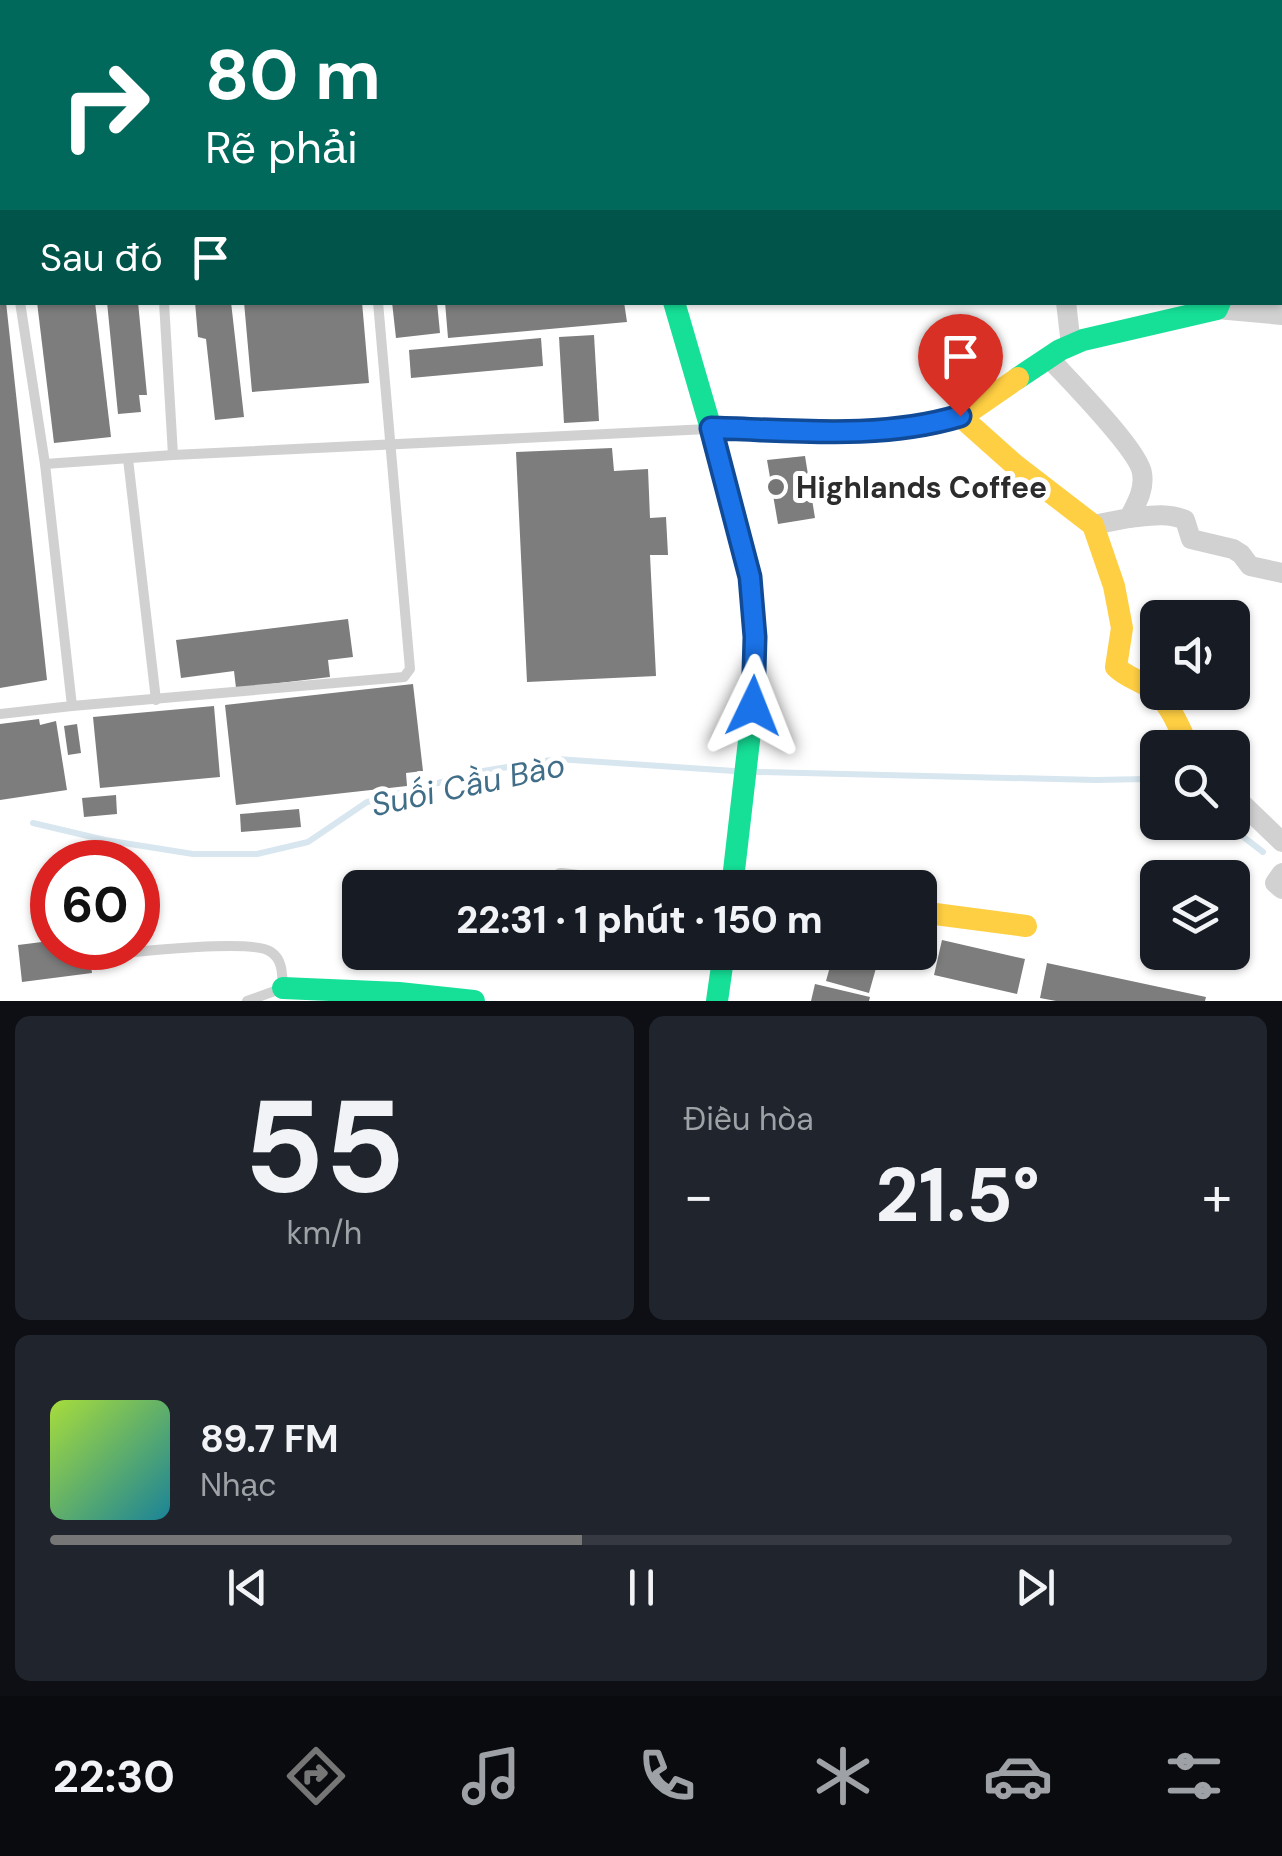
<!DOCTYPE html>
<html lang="vi">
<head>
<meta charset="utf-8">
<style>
  :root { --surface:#171b24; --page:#20242c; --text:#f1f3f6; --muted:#9ea1a6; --line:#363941; --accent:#767676 }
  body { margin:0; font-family:"DM Sans",sans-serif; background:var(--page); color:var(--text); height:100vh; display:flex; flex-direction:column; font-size:38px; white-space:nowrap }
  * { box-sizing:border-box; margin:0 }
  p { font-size:32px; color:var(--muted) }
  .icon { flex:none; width:55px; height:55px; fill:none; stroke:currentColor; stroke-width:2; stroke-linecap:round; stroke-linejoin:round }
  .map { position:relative; height:1001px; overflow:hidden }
  .panel { display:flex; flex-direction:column; gap:15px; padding:15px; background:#0d0f14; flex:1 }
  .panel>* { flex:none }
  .banner { position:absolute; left:0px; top:0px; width:1282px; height:305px; box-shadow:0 2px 8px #0004; background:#00695c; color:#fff; overflow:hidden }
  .buttons { position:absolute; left:1140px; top:600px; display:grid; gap:20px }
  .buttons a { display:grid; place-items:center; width:110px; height:110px; border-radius:15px; background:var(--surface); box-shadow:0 2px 8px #0004; font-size:50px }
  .speed { position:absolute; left:30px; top:840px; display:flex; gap:20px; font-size:50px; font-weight:700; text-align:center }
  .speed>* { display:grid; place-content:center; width:130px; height:130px; border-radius:50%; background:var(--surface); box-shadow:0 2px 8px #0004; line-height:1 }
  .speed .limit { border:15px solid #d22; background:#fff; color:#111 }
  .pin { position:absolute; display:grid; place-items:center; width:85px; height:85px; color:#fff; margin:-102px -42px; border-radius:50% 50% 50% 0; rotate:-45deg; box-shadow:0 0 10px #0007 }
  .pin .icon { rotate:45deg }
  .me { position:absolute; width:110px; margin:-55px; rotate:2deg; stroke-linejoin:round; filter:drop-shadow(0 0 8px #0008) }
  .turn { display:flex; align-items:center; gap:35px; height:210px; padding:0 40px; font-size:45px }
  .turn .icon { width:130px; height:130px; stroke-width:2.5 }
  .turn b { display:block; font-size:70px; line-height:85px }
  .then { display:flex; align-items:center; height:95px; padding:0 40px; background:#0003; gap:20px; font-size:38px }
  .big { font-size:75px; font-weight:800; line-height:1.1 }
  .panel .card { flex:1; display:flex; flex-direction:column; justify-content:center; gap:15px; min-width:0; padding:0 35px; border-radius:15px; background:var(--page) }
  .panel .dial { align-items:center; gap:0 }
  .dial b { font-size:130px; line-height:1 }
  .song { display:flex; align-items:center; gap:30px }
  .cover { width:120px; height:120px; border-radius:15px; background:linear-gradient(135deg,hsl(80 70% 55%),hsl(190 70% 35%)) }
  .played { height:10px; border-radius:5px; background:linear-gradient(90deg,var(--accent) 45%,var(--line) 45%) }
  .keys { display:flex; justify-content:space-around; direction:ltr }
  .heat { display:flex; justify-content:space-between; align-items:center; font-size:55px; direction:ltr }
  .panel .tiles { flex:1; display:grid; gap:15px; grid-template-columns:1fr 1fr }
  .card:last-child { grid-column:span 2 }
  .trip { position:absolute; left:342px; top:870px; width:595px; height:100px; border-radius:15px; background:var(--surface); box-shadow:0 2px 8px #0004; font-weight:800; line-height:100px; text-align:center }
  .tab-bar { display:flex; height:160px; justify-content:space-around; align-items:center; background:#090b0e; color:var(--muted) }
  .tab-bar .icon { width:70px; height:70px }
  .tab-bar .selected { color:var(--accent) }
  .tab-bar b { font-size:45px; color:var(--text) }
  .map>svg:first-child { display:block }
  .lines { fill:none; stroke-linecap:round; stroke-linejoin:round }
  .stream { stroke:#d8e6ef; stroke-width:6 }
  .building { fill:#7d7d7d }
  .lane { stroke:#d1d1d1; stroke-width:10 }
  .street { stroke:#d1d1d1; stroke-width:20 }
  .fast { stroke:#16e098; stroke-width:22 }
  .slow { stroke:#ffcf43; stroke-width:22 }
  .route-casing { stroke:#114b97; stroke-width:25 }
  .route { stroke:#1a73e8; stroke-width:18 }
  .poi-dot { fill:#767676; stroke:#fff; stroke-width:4 }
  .labels { text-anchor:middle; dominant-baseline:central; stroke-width:10; stroke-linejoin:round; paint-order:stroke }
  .poi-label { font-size:30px; font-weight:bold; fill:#2c2c2c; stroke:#fff; text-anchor:start }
  .water-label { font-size:32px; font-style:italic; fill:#406d88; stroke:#fff }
</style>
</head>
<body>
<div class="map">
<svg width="1282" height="1001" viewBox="0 0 1282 1001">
  <rect width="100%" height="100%" fill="#fff"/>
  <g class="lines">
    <!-- stream -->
    <g class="stream">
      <polyline points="757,772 1096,780 1145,779 1158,783"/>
      <polyline points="1224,822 1263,852"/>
      <polyline points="33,823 105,840 193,854 257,854 308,842 367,802 483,771 557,759 734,771"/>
    </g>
  </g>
  <!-- building -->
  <g class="building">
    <polygon points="0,302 6,302 47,680 0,688"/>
    <polygon points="37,302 95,302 111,437 54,443"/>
    <polygon points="107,302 138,302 147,395 139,395 141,412 118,414"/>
    <polygon points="195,302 231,302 244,417 215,420 206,339 198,337"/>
    <polygon points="244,302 362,302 369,383 252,392"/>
    <polygon points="392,302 437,302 440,333 396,338"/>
    <polygon points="445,302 624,302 627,322 448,338"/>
    <polygon points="594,335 599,421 564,423 559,337"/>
    <polygon points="541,338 543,366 411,378 409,350"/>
    <polygon points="612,448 614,471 648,469 650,518 666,517 668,555 650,555 656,676 527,682 516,452"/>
    <polygon points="805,456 815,518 778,524 767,460"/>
    <polygon points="348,619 353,657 328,660 330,677 236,688 234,671 181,678 176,640"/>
    <polygon points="413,684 423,771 406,773 407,786 236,805 225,705"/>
    <polygon points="214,706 220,777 100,788 93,717"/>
    <polygon points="39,719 40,725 56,721 67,790 0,800 0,724"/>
    <polygon points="77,724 81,753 68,755 64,726"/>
    <polygon points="116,795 117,814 84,817 82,798"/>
    <polygon points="299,809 301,827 241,832 240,814"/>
    <polygon points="40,902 52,902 52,948 98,948 99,963 91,964 92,973 22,982 18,945 42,942"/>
    <polygon points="942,940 1025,959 1017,994 934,975"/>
    <polygon points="833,956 876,968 869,993 826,981"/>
    <polygon points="1047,963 1206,997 1205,1001 1056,1001 1040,998"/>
    <polygon points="815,984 870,997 869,1001 811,1001"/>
  </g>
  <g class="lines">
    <!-- lane -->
    <g class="lane">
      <polyline points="817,0 818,2"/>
      <polyline points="887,2 888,2"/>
      <polyline points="0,211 2,214"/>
      <polyline points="164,302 173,455"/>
      <polyline points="128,459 156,700"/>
      <polyline points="45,464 173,455 708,429"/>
      <polyline points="72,706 404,677 410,669 378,302"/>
      <polyline points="0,714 72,706 45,464 20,302"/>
      <path d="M 116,954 C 142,951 255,939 271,952 C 283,960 282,974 283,988 L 247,1001"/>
    </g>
    <!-- street -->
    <g class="street">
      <polyline points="976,2 976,0"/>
      <polyline points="1280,38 1282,38"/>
      <polyline points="1280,119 1282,114"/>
      <polyline points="1066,302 1071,345"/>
      <polyline points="1217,309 1282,315"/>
      <path d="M 1049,358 C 1068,379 1139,450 1142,473 C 1145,490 1136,504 1129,518 L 1093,525"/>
      <path d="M 1129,518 C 1148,516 1167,512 1185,520 L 1191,539 L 1233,549 L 1241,554 L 1250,566 L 1282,573"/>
      <polyline points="1232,794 1282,842"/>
      <polyline points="1282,873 1275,883 1282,889"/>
      <polyline points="561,878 646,888"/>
    </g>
    <!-- fast -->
    <g class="fast">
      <polyline points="674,302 721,463 750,577 755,637 753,706 732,888"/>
      <polyline points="1018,378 1060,350 1083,340 1217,309 1220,302"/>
      <polyline points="283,988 399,993 474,1001"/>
      <polyline points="717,1001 724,952"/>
    </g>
    <!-- slow -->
    <g class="slow">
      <polyline points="585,0 585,2"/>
      <path d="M 960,416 L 1015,465 L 1093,525 L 1114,586 L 1122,628 L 1116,667 C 1126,677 1139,680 1150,688 C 1170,701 1179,728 1189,748"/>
      <polyline points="711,429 885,431 934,424 966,414 1018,378"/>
      <polyline points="920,912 1026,926"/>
    </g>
  </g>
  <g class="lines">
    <!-- route casing -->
    <g class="route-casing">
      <path id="route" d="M 753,706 L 755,637 L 750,577 L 711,428 C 793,430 880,440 960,416"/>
    </g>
    <!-- route -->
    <use href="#route" class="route"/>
  </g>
  <!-- markers -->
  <circle class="poi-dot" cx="776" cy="487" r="10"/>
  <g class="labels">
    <!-- poi labels -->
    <g class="poi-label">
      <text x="796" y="487">Highlands Coffee</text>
    </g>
    <!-- water labels -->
    <g class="water-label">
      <text transform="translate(468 785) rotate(-12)">Suối Cầu Bào</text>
    </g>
  </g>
</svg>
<div class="buttons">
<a><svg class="icon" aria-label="sound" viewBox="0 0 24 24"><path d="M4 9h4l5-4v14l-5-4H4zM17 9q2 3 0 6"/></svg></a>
<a><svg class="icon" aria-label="search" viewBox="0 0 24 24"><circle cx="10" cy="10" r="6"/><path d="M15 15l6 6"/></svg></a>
<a><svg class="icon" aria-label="layers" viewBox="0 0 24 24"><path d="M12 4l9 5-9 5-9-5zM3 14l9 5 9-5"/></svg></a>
</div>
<div class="speed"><div class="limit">60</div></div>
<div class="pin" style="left:960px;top:416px;background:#d93025"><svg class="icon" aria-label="arrive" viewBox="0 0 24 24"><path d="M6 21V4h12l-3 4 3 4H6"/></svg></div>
<svg class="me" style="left:753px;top:706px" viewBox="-20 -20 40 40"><path d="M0-17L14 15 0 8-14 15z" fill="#1a73e8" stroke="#fff" stroke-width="4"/></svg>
<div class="trip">22:31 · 1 phút · 150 m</div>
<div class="banner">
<div class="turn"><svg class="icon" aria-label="right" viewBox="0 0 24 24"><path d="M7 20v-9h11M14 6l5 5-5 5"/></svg><div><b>80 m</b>Rẽ phải</div></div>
<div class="then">Sau đó<svg class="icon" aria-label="arrive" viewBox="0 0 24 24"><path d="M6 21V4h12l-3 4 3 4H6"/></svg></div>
</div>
</div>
<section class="panel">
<div class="tiles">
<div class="card dial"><b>55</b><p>km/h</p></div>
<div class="card"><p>Điều hòa</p>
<div class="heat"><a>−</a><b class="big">21.5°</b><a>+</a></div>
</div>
<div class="card">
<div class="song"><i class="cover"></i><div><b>89.7 FM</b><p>Nhạc</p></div></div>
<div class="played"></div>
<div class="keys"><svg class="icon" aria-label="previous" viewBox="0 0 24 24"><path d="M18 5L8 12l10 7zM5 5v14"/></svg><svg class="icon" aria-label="pause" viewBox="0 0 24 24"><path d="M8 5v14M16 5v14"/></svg><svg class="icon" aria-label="next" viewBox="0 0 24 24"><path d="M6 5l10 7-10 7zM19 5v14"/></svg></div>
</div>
</div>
</section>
<nav class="tab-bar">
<b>22:30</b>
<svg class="icon selected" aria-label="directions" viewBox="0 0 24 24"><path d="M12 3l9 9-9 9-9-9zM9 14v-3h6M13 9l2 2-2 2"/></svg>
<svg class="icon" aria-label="music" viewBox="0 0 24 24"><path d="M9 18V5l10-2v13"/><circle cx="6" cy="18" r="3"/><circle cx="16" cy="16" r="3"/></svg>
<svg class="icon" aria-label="phone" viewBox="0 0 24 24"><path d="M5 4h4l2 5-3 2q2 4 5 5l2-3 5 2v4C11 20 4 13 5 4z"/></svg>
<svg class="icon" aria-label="climate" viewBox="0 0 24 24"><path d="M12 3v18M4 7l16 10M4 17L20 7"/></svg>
<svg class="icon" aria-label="car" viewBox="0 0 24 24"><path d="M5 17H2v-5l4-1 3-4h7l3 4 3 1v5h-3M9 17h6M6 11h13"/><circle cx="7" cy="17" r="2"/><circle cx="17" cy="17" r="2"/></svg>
<svg class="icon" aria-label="filters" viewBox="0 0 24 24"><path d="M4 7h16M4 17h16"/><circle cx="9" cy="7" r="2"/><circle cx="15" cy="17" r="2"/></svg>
</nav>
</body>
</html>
